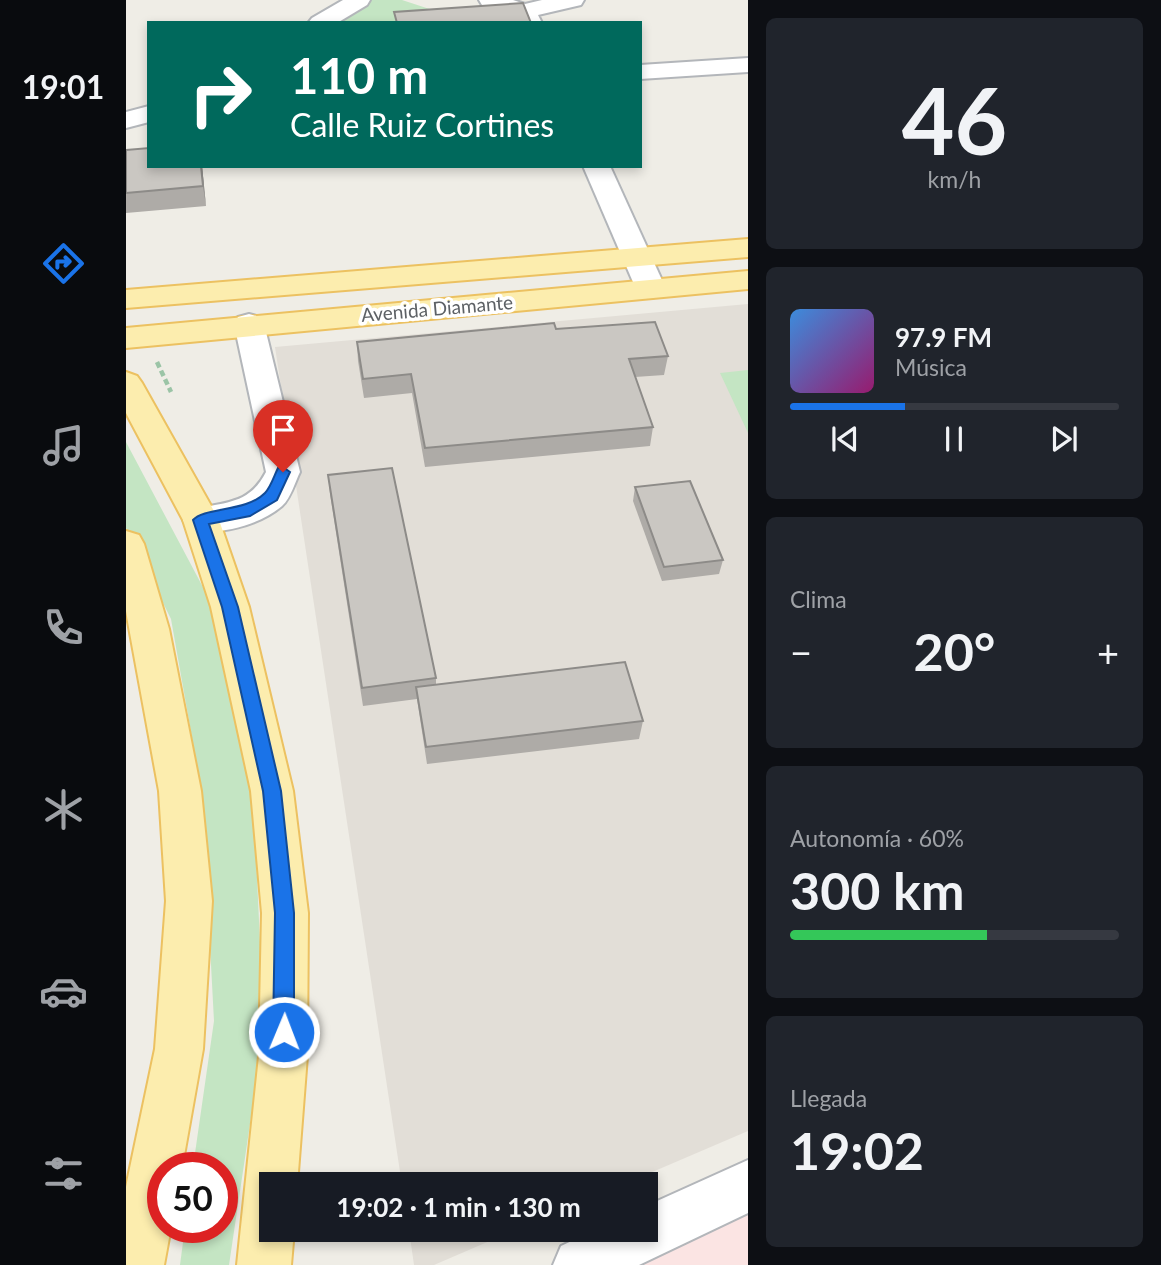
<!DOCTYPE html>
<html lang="es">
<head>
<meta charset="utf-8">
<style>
  :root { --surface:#171b24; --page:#20242c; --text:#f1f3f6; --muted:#9ea1a6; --line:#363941; --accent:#1a73e8 }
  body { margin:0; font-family:Lato,sans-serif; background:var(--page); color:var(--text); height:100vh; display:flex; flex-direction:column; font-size:26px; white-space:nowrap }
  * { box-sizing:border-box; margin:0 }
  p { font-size:23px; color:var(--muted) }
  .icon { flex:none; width:38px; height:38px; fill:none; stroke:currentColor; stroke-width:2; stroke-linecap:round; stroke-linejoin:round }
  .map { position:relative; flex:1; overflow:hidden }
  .sheet { display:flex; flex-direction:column; gap:18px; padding:18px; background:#0d0f14; width:413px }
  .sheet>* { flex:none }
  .guide { position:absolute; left:21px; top:21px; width:495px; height:147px; border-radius:0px; box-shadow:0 4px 10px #0003; background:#00695c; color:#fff; overflow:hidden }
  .speed { position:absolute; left:21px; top:1152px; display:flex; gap:14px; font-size:35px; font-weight:700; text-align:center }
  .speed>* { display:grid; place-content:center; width:91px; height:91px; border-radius:50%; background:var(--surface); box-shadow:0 4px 10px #0003; line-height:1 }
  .speed .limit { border:10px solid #d22; background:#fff; color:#111 }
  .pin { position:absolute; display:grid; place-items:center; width:60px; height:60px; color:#fff; margin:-72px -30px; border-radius:50% 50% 50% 0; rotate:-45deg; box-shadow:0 0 7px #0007 }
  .pin .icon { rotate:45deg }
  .me { position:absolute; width:77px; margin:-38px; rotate:1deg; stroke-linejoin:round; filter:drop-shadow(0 0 5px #0008) }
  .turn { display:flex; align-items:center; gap:24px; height:147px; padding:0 28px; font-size:32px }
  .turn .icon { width:91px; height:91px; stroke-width:2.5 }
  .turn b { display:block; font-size:49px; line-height:60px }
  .big { font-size:52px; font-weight:700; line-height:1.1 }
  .sheet .card { flex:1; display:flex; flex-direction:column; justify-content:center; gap:10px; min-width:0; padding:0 24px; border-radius:10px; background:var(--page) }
  .sheet .dial { align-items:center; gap:0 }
  .dial b { font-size:91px; line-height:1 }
  .song { display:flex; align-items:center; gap:21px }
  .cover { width:84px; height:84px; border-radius:10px; background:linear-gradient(135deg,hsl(210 70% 55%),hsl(320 70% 35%)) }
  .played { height:7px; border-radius:4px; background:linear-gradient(90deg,var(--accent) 35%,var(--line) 35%) }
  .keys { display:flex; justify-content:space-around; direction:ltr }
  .heat { display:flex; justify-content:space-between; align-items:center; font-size:38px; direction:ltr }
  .charge { height:10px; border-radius:5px; background:linear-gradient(90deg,#34c759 60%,var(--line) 0) }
  .trip { position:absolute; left:133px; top:1172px; width:399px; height:70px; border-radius:0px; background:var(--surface); box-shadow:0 4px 10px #0003; font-weight:700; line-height:70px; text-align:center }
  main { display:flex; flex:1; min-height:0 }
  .menu { display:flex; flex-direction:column; width:126px; justify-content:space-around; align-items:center; background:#090b0e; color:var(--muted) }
  .menu .icon { width:49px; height:49px }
  .menu .on { color:var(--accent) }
  .menu b { font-size:32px; color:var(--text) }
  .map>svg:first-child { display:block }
  .education { fill:#e2ded7 }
  .medical { fill:#fbe4e3 }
  .green { fill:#c4e5c3 }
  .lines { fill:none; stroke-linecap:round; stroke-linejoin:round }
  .minor-casing { stroke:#b3b6ba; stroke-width:4 }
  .major-casing { stroke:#ecc161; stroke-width:4 }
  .path { stroke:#9bc4a6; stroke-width:4.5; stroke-dasharray:6 3.5; stroke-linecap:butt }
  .minor { fill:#fff; fill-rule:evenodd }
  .major { fill:#fcedae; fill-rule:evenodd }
  .wall { fill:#aeaba7 }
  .shaded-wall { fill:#8d8b88 }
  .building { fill:#cac7c2; stroke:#8d8b88; stroke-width:2 }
  .route { fill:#1a73e8; stroke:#114b97; stroke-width:2 }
  .labels { text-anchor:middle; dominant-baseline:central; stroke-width:7; stroke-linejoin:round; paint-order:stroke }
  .far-street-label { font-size:19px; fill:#5d6165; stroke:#fff }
</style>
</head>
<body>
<main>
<nav class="menu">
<b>19:01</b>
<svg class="icon on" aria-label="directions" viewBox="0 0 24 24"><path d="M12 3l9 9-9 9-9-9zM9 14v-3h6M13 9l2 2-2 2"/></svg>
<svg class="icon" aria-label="music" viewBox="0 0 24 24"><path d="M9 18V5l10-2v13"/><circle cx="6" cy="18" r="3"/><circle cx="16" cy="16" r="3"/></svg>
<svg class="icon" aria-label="phone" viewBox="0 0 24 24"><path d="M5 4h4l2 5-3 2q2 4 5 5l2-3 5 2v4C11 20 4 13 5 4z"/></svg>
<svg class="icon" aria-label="climate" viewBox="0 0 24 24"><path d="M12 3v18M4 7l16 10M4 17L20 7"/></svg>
<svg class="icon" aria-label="car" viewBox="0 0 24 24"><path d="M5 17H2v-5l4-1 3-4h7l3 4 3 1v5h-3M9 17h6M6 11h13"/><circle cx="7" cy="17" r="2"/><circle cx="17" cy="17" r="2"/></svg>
<svg class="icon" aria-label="filters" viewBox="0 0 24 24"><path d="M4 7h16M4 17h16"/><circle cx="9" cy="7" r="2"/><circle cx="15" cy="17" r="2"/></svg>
</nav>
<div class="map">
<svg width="622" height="1265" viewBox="0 0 622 1265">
  <rect width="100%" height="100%" fill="#efede6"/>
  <!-- education -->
  <g class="education">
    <polygon points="622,304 622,1131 496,1185 276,1185 149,347"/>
    <polygon points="283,1230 389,1230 308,1265 288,1265"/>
  </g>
  <!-- medical -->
  <polygon class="medical" points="622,1209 622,1265 511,1265"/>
  <!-- green -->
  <g class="green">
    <polygon points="246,0 276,0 331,18 332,23 211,23"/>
    <polygon points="622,370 622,433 594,373"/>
    <polygon points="0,442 88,608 127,790 138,1030 103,1265 54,1265 59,1227 96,1227 96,1167 67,1167 88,1021 76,794 45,619 0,528"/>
  </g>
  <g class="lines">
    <!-- minor casing -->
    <g class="minor-casing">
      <g id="minor">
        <polygon points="217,0 244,0 241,5 211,23 182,23 186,18"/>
        <polygon points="353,0 387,0 399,4 416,0 458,0 455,5 412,15 416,23 392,23 389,16 356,5"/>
        <polygon points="622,58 622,72 514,79 514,65"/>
        <polygon points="23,106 23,122 0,128 0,112"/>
        <polygon points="457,166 484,166 540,289 536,295 525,298 514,295 510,289"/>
        <path d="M 123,314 L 134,317 L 138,324 L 174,472 C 169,482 165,498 156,506 C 134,525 90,537 62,529 L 57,520 L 62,511 C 96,501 122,507 140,472 L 108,324 L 112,317 Z"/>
        <polygon points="622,1160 622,1213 513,1265 427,1265 435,1246 469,1230 520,1230 520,1206"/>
      </g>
    </g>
    <!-- major casing -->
    <g class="major-casing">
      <g id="major">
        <polygon points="622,239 622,257 0,308 0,290"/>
        <polygon points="622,271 622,289 0,348 0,328"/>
        <polygon points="0,372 11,376 16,383 93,520 123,607 167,791 182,913 181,1056 171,1185 145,1185 145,1230 168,1230 165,1265 111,1265 133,1056 136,913 125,791 85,607 57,520 0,413"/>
        <polygon points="0,531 13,535 18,544 43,629 75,791 86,901 77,1049 56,1167 37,1167 37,1227 45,1227 38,1265 0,1265 0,1187 29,1049 40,901 33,791 0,611"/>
      </g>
    </g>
    <!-- path -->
    <polyline class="path" points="31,362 45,392"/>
    <!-- minor -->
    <use href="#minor" class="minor"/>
    <!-- major -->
    <use href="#major" class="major"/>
  </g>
  <!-- wall -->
  <g class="wall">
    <polygon points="0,150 23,166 76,166 80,206 0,213"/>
    <polygon points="430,329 542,356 538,375 509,377 527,427 524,446 299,467 286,393 238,398 232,361 231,342"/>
    <polygon points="202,475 310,678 310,685 517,721 513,739 301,764 291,699 237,706 204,494"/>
    <polygon points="509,487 597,560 593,574 536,581 507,501"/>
  </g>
  <!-- shaded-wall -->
  <polygon class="shaded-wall" points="75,166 76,166 80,206 77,186"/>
  <!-- building -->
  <g class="building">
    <polygon points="397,3 405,23 271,23 268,12"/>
    <polygon points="23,148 23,166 75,166 77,186 0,193 0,150"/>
    <polygon points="529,322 542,356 503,359 527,427 299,448 285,374 237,379 231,342 428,323 430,329"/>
    <polygon points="266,468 310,678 236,688 202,475"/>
    <polygon points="564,481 597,560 538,567 509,487"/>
    <polygon points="499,662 517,721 300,747 290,687"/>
  </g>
  <!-- route -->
  <path class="route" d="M 157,467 L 164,472 L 151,500 L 124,516 L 83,524 L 112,607 L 155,791 L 168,913 L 168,1032 L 165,1039 L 158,1042 L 150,1039 L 147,1032 L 149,913 L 137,791 L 96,607 L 67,520 C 78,507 121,512 139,493 C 145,487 148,476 152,468 Z"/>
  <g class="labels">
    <!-- far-street labels -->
    <g class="far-street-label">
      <text transform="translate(311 308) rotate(-5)">Avenida Diamante</text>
    </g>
  </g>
</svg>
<div class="speed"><div class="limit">50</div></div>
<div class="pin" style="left:157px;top:472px;background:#d93025"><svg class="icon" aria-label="arrive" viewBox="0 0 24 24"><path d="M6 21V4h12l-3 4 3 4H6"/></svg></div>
<svg class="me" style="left:158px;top:1032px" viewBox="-20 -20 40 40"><circle r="17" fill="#1a73e8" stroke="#fff" stroke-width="3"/><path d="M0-11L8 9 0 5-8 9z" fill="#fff"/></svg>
<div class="trip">19:02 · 1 min · 130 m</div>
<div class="guide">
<div class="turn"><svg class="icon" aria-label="right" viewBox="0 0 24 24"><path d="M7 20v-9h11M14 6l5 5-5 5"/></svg><div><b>110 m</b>Calle Ruiz Cortines</div></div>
</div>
</div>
<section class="sheet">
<div class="card dial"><b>46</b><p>km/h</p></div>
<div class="card">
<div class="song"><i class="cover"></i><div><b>97.9 FM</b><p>Música</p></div></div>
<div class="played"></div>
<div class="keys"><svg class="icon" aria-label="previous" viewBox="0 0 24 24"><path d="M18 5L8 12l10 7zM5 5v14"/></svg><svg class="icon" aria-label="pause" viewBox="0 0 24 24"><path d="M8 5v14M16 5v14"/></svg><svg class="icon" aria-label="next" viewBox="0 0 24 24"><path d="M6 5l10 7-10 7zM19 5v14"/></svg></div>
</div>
<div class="card"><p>Clima</p>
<div class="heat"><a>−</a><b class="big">20°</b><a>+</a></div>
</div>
<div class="card"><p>Autonomía · 60%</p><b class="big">300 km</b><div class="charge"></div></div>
<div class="card"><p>Llegada</p><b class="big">19:02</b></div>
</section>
</main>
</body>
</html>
